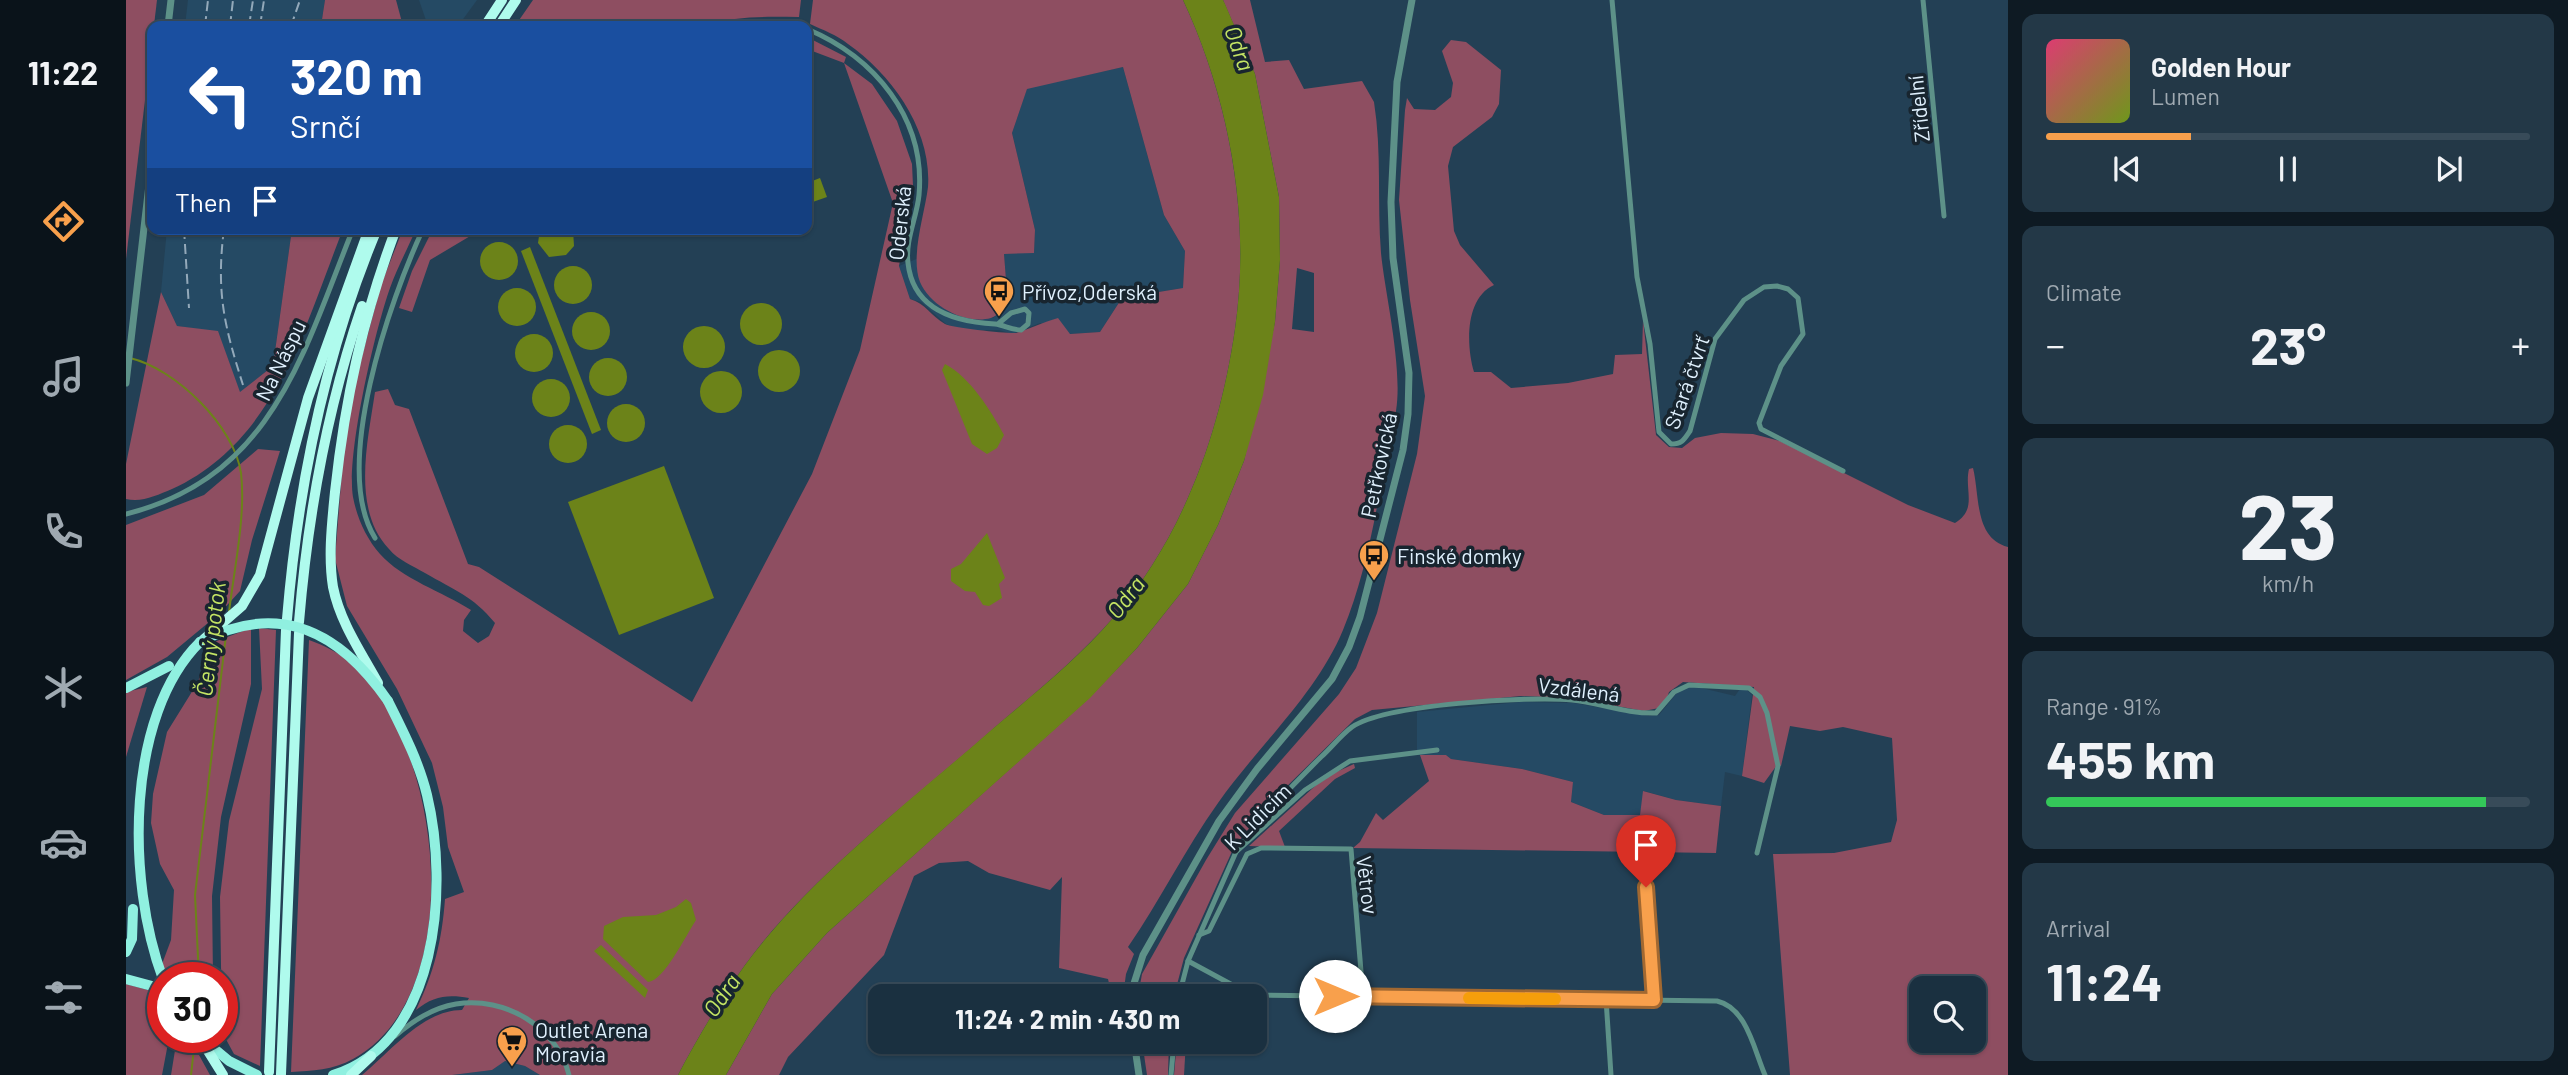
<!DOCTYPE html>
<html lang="en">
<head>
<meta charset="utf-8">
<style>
  :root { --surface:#1a3040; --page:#233847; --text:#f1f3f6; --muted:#9fa9b1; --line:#384b59; --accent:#f8a04c }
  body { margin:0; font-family:Barlow,sans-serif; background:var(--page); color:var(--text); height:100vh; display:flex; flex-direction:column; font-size:26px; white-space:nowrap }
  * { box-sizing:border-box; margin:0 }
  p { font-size:23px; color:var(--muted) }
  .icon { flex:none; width:38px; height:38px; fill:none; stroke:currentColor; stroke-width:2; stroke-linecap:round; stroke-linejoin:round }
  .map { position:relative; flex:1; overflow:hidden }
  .side { display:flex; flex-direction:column; gap:14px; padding:14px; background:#0e1a23; width:560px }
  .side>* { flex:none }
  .hud { position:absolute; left:21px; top:21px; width:665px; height:214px; border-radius:14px; box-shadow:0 2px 5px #0004,0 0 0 2px var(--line); background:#1a4fa0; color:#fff; overflow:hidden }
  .fabs { position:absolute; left:1783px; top:976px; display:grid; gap:14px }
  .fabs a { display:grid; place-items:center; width:77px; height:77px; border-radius:14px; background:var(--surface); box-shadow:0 2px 5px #0004,0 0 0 2px var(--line); font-size:35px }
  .speed { position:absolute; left:21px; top:962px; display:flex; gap:14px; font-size:35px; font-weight:700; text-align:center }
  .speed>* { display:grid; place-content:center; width:91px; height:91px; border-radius:50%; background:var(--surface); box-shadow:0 2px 5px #0004,0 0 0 2px var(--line); line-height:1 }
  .speed .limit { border:10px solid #d22; background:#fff; color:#111 }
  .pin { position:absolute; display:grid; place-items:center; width:60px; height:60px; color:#fff; margin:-72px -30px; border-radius:50% 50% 50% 0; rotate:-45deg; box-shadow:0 0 7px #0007 }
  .pin .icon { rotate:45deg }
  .me { position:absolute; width:77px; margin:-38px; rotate:90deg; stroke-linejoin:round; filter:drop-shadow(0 0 5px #0008) }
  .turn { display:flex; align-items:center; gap:24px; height:147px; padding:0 28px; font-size:32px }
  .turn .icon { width:91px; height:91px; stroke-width:2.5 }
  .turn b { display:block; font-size:49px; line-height:60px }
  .then { display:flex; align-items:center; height:66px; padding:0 28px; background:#0003; gap:14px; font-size:26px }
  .big { font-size:52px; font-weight:700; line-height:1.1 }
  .side .tile { flex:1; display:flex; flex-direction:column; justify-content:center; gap:10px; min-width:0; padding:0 24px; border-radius:14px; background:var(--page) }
  .side .dial { align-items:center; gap:0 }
  .dial b { font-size:91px; line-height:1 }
  .song { display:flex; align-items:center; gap:21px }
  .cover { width:84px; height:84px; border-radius:10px; background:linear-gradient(135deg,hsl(340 70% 55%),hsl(80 70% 35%)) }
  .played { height:7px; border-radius:4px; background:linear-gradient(90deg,var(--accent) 30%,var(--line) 30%) }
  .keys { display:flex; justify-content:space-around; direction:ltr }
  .heat { display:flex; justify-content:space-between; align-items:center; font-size:38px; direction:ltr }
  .charge { height:10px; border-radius:5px; background:linear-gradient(90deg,#34c759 91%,var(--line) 0) }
  .trip { position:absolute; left:742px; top:984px; width:399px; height:70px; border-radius:14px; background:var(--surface); box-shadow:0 2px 5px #0004,0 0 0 2px var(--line); font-weight:700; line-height:70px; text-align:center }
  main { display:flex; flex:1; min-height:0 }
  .dock { display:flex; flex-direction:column; width:126px; justify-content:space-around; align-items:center; background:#0a131a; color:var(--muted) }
  .dock .icon { width:49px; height:49px }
  .dock .active { color:var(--accent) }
  .dock b { font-size:32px; color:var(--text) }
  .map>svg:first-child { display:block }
  .built { fill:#254a64 }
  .green { fill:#8e4e61; fill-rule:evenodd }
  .water { fill:#6c8319 }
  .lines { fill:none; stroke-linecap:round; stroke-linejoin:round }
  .stream { stroke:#6c8319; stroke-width:2 }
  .minor { stroke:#5d9188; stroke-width:5 }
  .tertiary { stroke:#5d9188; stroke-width:7 }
  .trunk { stroke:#90f0e0; stroke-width:10 }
  .motorway { stroke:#affbed; stroke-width:10 }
  .rail { stroke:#93a9ba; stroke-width:2; stroke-dasharray:10 5; stroke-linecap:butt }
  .trunk-bridge { stroke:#90f0e0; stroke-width:10 }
  .route-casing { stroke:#a16831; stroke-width:18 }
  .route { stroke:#f8a04c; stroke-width:12 }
  .slow { stroke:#f59e0b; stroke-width:12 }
  .labels { text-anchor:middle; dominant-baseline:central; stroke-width:7; stroke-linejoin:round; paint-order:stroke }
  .street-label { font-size:21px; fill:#e0f1fe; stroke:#18252f }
  .poi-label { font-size:21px; fill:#e0f1fe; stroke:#18252f; text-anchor:start }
  .water-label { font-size:23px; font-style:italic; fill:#c4e464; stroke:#18252f }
</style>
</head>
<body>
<main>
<nav class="dock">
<b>11:22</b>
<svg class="icon active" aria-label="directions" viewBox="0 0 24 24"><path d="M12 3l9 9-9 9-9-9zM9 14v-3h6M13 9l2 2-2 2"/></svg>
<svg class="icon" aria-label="music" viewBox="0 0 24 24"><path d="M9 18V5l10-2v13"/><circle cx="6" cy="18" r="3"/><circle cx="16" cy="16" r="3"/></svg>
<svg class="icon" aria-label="phone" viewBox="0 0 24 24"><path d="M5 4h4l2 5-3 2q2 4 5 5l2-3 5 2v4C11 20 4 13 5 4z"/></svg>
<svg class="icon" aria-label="climate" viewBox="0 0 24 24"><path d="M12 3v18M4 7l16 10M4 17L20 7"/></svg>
<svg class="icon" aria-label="car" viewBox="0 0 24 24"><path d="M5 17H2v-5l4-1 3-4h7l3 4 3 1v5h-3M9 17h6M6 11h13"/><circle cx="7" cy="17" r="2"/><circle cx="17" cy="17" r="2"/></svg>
<svg class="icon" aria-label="filters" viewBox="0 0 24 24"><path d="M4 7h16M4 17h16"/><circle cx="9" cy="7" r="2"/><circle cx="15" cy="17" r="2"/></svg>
</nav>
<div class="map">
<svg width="1882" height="1075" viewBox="0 0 1882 1075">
  <rect width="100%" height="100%" fill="#234055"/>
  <!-- built -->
  <g class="built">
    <polygon points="62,0 199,0 195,26 59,26"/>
    <polygon points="293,0 351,0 332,26 302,26"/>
    <polygon points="997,67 1038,215 1059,251 1057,288 996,298 974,332 944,334 914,323 886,334 873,330 837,330 820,324 795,302 784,299 773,266 793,258 794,281 847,319 867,318 882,306 878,254 908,252 909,230 886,133 901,88"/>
    <polygon points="41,229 166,229 147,366 114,393 92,332 51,326 35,292"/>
    <polygon points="1563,685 1609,696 1614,689 1621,690 1626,695 1616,776 1599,772 1595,806 1550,800 1518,791 1514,815 1478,815 1445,802 1447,782 1396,769 1325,759 1320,755 1291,755 1291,712 1394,702 1448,703 1523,716 1533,715 1550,694"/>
    <polygon points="378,1061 399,1066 414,1075 326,1075 366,1070"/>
  </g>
  <!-- green -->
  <g class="green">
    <polygon points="0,0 31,0 0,259"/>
    <polygon points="199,0 270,0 277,26 195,26"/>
    <path d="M 407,0 L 675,0 L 673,17 C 642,17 610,15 581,26 L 389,26 Z"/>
    <path d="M 687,0 L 1057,0 C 1104,101 1125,219 1109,329 C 1094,433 1057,537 987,618 C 952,658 909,693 868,728 C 787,800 683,877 619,965 C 594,1000 572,1037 552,1075 L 414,1075 L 399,1066 L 379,1061 L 366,1070 L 326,1075 L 236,1075 C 265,1051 297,1010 336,1010 L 343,998 C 322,994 307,996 290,1010 C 308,973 316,940 319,899 L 338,892 L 322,847 L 317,807 L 306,763 L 271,689 L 221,606 L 209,559 L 218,446 L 230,379 L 255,285 L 277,229 L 290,229 C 282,248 271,268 264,288 C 249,330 220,455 227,497 C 231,518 240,538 254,554 C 276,579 317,592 345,610 L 338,620 L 337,631 L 352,643 L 363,636 L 369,623 C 347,596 328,590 299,573 C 287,566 272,560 263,549 C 225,509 242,440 249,392 L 262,389 L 269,405 L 283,409 L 342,564 L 353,567 L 566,702 L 686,474 L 734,350 L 767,203 L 718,63 L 681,49 L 681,37 L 720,57 L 718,63 L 746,84 L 771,121 L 786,164 L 787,186 L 773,266 L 784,299 C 799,303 805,316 819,324 C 827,328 884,334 890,333 C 904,329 917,322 932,318 L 944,334 L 974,332 L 996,298 L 1057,288 L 1059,251 L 1038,215 L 997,67 L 901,89 L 886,133 L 909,230 L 908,253 L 878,254 L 882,305 C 877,310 871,316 865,318 C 839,325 804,306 794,282 C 784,256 799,213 802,187 C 806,130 766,75 722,44 C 711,35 697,30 684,24 Z"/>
    <path d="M 1097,0 L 1124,0 L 1139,62 L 1163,60 L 1178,89 L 1236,81 L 1248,102 C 1256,152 1251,203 1255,253 C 1259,296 1283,391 1265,428 C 1253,495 1243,567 1217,630 C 1190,695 1132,746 1092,803 C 1059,849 1034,901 1002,947 L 1008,954 L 1000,974 L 997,996 L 986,996 L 982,979 L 933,968 L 936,877 L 924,890 L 863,873 L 842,861 L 813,863 L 788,876 L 758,955 L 662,1057 L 653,1075 L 600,1075 L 646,994 L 701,933 L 963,698 L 1011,648 L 1062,584 L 1092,525 L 1118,461 L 1149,322 L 1154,260 L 1153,197 L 1129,74 ZM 1171,268 L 1188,273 L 1188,332 L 1166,329 Z"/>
    <path d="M 1325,40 L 1340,42 L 1375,70 L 1373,104 L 1366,117 L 1327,147 L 1322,166 L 1328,231 L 1334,245 L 1368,285 C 1339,298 1340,345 1348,372 L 1365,372 L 1385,388 L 1442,383 L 1487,374 L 1489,355 L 1516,354 L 1517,320 L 1530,435 L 1543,447 L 1556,448 L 1569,438 L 1595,433 L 1627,434 L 1654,441 L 1782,505 L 1829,523 C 1852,509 1838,490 1843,469 L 1847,468 C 1854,496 1848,538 1882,547 L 1882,1075 L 1664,1075 L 1647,854 L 1708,853 L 1765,842 L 1771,820 L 1766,738 L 1717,727 L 1694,731 L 1664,726 L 1655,766 L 1651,765 L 1638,783 L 1616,776 L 1628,687 L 1557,682 L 1543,692 L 1538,707 L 1518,711 L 1446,698 L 1395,696 L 1246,710 L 1229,719 L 1143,804 L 1108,847 L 1058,958 L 1048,996 L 1012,996 L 1016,974 L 1080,860 L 1109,813 L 1213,694 L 1230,668 L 1251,613 L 1291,454 L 1299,396 L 1284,300 L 1273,200 L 1279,110 L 1281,98 L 1288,109 L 1309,110 L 1325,97 L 1327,83 L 1316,51 ZM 1796,989 L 1848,989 L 1848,1041 L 1796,1041 Z"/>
    <path d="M 166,229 L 217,229 C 179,326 149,442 46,489 C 31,495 16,503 0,499 L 0,464 L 35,292 L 51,326 L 92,331 L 114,392 L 147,366 Z"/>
    <polygon points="307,229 356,229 304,260 286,312 273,308 286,271"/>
    <polygon points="132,449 154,451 126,540 114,591 94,613 41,657 0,680 0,525 78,495"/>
    <polygon points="125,628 125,684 95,817 86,896 87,978 43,978 36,964 45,940 48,890 34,864 25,823 27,794 41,732 72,682 83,644"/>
    <polygon points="133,628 150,630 134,1066 108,1054 96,1032 94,897 103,821 136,689"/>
    <path d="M 183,640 C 199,646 212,652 225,663 C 316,741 346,994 227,1059 C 207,1070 186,1071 165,1072 Z"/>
    <polygon points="21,687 0,757 0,692"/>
    <polygon points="1294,755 1320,755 1325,759 1396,769 1447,782 1445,802 1478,815 1514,815 1517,791 1550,800 1595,806 1590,853 1227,848 1234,842 1250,813 1257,820 1303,781"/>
    <polygon points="1228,764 1229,768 1209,779 1153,831 1159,847 1123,846 1199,777"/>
    <polygon points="0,984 22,990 37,1003 37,1038 43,1038 36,1075 0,1075"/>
    <polygon points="51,1038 63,1038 69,1046 68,1055 73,1055 84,1075 45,1075"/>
    <polygon points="1016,1041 1043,1041 1042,1075 1021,1075"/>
    <polygon points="1051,1041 1060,1041 1058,1075 1048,1075"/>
  </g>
  <!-- water -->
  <g class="water">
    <path d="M 1057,0 L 1097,0 L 1099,4 L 1129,74 L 1153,197 L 1154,260 L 1149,322 L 1137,395 L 1118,461 L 1092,525 L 1062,584 L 1011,648 L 964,698 L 701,933 L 646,994 L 600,1075 L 552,1075 C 572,1037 594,1000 619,965 C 682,879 783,802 863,732 C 905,696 951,660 987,618 C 1057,537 1094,433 1109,329 C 1125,218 1104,101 1057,0 Z"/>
    <polygon points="694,178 701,197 681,204 681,183"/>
    <polygon points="414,229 447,229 448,246 440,255 423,257 412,243"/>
    <circle cx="373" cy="261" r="19"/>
    <polygon points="404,247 475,430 466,434 395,251"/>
    <circle cx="447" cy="285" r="19"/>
    <circle cx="391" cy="307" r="19"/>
    <circle cx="635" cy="324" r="21"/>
    <circle cx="465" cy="331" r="19"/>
    <circle cx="578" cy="347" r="21"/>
    <circle cx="408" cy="353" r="19"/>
    <circle cx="653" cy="371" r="21"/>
    <circle cx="482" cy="377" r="19"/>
    <path d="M 819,364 C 844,377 865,411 878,435 L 871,448 L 861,454 L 846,444 L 816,370 Z"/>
    <circle cx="595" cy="392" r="21"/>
    <circle cx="425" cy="398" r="19"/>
    <circle cx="500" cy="423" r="19"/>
    <circle cx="442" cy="444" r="19"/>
    <polygon points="538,466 588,598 493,635 442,502"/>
    <polygon points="861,533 879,578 873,584 876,598 863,606 857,605 849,592 839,591 825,581 825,569 835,564"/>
    <path d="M 560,899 L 565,903 L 570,920 C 560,935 538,981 522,982 L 477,939 L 478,926 L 497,917 L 530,915 L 550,907 Z"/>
    <polygon points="475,945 522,990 519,998 468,951"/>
  </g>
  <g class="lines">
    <!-- stream -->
    <g class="stream">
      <path d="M 4,358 C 50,369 108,426 115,473 C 120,515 108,570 103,612"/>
      <polyline points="73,978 69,895 100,635"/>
      <polyline points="65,1075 69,1039"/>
    </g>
    <!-- minor -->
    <g class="minor">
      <path d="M 1486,0 L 1511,277 L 1524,344 L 1533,432 L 1545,444 C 1556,444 1558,440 1564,431 L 1589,339 L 1618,300 L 1638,287 L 1651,286 L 1662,289 L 1672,298 L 1677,334 L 1655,366 L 1633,423 L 1635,429 L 1717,471"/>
      <polyline points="1797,0 1818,216"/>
      <polyline points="611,26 670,26"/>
      <path d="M 681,29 C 748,57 800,118 793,195 C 791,217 779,240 782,263 C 787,310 829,322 869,324 C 878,325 885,330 895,330 L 902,324 L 903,313 L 899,309 L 885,313 L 872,324"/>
      <path d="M 0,514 C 147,477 177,353 227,229"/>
      <path d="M 249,538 C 205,467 264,300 297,229"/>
      <path d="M 1110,852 C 1136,818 1164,787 1195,757 C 1205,748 1215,735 1226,727 C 1260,704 1403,696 1446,700 C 1474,703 1501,714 1530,713 L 1548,692 L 1563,685 L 1623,688 L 1634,697 L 1641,713 L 1652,766 L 1631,853"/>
      <polyline points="1518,862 1528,1000"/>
      <polyline points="1073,935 1083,931 1121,854 1135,848 1225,849 1237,996"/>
      <path d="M 1062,961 L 1125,995 L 1591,1001 C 1621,1008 1628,1050 1639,1075"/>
      <polyline points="1053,996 1062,961 1110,852 1179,790 1224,761 1311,750"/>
      <polyline points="1480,999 1485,1075"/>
      <path d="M 269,1036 C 287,1021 306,1008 330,1004 C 379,996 431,1027 443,1075"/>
      <polyline points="1045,1075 1048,1041"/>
    </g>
    <!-- tertiary -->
    <g class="tertiary">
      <polyline points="42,26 45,0"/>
      <polyline points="0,383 26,159"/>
      <polyline points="1004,996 1017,955 1093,821 1131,769 1206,679 1223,647 1234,617 1277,450 1282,414 1283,373 1267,258 1265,202 1271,82 1286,0"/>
      <polyline points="1008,1041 1013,1075"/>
    </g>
    <!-- trunk -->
    <g class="trunk">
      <polyline points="0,688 43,666"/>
      <polyline points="0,952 6,939 7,909"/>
      <polyline points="0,979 26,986 37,996"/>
      <path d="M 37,979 C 0,880 0,715 74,642"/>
      <polyline points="79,1041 103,1061 131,1075"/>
      <path d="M 207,1075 C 313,1042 323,886 301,795 C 293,762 277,731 262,701"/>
    </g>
    <!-- motorway -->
    <g class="motorway">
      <polyline points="359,26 376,0"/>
      <polyline points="373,26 390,0"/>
      <path d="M 161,619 C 172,486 199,353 251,229"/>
      <path d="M 173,622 C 182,514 201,408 236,306"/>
      <polyline points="78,639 116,606 134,575 182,398 243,229"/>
      <path d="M 252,683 C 235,652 214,622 207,587 C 202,556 206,523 209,492 C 219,399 237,316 270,229"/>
      <polyline points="74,1038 97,1075"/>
      <polyline points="143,1072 160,630"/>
      <polyline points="155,1074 173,633"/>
      <polyline points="225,1075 245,1056"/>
    </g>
    <!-- rail -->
    <g class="rail">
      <polyline points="79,26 82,0"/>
      <polyline points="104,26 107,0"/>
      <polyline points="123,26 127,0"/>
      <polyline points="134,26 138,0"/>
      <polyline points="165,26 174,0"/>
      <polyline points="58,229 63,308"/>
      <path d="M 98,229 C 90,292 98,325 117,385"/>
    </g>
    <!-- trunk-bridge -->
    <path class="trunk-bridge" d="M 74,642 C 154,600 214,632 262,701"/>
  </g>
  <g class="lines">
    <!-- route casing -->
    <g class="route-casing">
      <polyline id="route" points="1209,996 1528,1000 1520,887"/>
    </g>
    <!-- route -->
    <use href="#route" class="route"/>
    <!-- slow -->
    <polyline class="slow" points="1343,998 1429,999"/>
  </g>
  <!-- icons -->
  <defs>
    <g id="bus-pin" transform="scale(1.575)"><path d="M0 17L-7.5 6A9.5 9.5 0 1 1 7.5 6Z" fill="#f8a04c" stroke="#18252f"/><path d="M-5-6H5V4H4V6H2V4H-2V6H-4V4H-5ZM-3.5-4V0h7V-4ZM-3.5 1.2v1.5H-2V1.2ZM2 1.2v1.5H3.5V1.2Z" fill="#111"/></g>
    <g id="supermarket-pin" transform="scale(1.575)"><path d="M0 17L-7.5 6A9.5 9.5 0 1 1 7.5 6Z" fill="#f8a04c" stroke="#18252f"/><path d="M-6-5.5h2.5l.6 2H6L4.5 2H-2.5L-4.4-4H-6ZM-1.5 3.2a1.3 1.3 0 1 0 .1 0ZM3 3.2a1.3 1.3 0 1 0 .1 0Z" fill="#111"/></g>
  </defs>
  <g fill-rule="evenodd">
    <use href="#bus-pin" x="873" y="291"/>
    <use href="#bus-pin" x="1248" y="555"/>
    <use href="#supermarket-pin" x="386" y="1041"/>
  </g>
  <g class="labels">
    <!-- street labels -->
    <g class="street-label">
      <text transform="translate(1792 109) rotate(-96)">Zřídelní</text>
      <text transform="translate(773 223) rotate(-84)">Oderská</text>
      <text transform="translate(154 360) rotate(-64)">Na Náspu</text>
      <text transform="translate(1560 382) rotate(-71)">Stará čtvrť</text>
      <text transform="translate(1252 465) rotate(-78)">Petřkovická</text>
      <text transform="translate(1453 689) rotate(7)">Vzdálená</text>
      <text transform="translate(1131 816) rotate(-45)">K Lidicím</text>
      <text transform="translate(1242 885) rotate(83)">Větrov</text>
    </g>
    <!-- poi labels -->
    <g class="poi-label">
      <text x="896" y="291">Přívoz,Oderská</text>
      <text x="1271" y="555">Finské domky</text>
      <text x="409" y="1029">Outlet Arena<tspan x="409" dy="24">Moravia</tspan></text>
    </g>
    <!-- water labels -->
    <g class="water-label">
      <text transform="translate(1114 48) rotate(70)">Odra</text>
      <text transform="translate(999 597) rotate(-52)">Odra</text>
      <text transform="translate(84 639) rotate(-83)">Černý potok</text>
      <text transform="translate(595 995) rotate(-55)">Odra</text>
    </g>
  </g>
</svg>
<div class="fabs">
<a><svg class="icon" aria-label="search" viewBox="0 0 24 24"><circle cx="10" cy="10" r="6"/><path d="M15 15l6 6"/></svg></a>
</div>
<div class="speed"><div class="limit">30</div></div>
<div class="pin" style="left:1520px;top:887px;background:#d93025"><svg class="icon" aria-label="arrive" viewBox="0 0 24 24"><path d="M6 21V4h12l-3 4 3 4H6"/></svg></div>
<svg class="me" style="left:1209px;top:996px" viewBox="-20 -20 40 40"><circle r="19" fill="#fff"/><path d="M0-13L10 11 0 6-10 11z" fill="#f8a04c"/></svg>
<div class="trip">11:24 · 2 min · 430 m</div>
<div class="hud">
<div class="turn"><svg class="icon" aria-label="left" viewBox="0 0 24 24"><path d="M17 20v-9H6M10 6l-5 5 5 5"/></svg><div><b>320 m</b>Srnčí</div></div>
<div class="then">Then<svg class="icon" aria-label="arrive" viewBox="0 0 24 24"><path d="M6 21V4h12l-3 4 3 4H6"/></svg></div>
</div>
</div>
<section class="side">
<div class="tile">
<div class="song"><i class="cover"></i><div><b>Golden Hour</b><p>Lumen</p></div></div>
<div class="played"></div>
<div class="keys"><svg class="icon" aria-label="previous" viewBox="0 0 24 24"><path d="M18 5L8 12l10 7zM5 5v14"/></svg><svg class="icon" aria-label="pause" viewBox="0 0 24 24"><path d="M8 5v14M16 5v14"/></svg><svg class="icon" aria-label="next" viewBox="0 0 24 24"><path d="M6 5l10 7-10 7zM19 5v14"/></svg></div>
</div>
<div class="tile"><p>Climate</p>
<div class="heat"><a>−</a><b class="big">23°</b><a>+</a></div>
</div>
<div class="tile dial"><b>23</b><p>km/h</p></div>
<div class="tile"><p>Range · 91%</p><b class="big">455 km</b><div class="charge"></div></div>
<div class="tile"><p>Arrival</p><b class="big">11:24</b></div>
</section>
</main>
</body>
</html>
